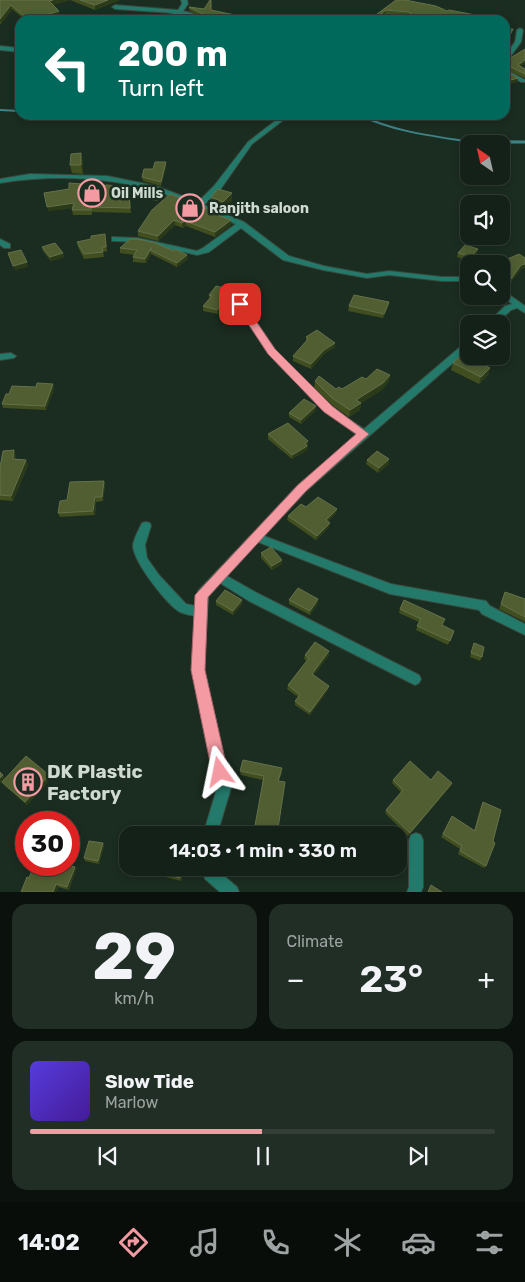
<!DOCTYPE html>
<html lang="en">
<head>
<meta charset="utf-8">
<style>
  :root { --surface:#142118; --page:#212e25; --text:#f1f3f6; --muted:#9da3a2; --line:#333e37; --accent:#f49aa3 }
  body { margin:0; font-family:Rubik,sans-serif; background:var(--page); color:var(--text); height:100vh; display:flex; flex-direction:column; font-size:19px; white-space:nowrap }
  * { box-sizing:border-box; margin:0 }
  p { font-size:16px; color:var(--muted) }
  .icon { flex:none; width:28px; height:28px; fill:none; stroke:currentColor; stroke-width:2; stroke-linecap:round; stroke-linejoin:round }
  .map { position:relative; height:892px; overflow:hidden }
  .drawer { display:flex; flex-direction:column; gap:12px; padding:12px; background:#0b120d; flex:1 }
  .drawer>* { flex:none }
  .hud { position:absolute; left:15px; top:15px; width:495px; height:105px; border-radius:15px; box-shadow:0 2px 8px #0003,0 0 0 1px var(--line); background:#00695c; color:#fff; overflow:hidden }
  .needle { width:32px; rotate:326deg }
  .buttons { position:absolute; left:460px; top:135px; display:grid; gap:10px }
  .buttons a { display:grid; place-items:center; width:50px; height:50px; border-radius:10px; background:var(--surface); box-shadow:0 2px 8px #0003,0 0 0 1px var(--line); font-size:25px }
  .speed { position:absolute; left:15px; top:811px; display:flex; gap:10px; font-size:25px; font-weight:700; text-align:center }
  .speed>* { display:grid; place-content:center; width:65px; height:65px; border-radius:50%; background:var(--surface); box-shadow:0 2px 8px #0003,0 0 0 1px var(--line); line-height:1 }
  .speed .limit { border:8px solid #d22; background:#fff; color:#111 }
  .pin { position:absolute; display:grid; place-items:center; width:42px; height:42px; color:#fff; margin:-21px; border-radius:10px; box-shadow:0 2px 8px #0006 }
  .me { position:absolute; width:55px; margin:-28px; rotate:348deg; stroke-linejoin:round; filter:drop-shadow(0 0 4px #0008) }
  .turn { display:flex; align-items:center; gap:18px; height:105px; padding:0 20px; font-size:22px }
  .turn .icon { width:65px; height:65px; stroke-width:2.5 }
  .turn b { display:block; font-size:35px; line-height:42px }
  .big { font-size:38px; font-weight:600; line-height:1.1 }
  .drawer .tile { flex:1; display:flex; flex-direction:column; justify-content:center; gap:8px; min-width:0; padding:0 18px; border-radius:15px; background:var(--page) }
  .drawer .dial { align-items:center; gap:0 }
  .dial b { font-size:65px; line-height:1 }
  .song { display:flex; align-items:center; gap:15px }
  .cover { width:60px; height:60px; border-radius:8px; background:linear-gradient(135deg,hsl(250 70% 55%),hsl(260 70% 35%)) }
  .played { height:5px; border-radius:2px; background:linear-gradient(90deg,var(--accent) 50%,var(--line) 50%) }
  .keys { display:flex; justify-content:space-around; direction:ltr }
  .heat { display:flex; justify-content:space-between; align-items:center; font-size:28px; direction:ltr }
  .drawer .tiles { flex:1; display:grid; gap:12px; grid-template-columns:1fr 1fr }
  .tile:last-child { grid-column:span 2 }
  .trip { position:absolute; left:119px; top:826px; width:288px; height:50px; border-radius:15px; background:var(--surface); box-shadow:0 2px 8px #0003,0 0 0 1px var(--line); font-weight:600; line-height:50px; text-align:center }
  .menu { display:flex; height:80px; justify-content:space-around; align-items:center; background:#080d0a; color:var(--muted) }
  .menu .icon { width:35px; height:35px }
  .menu .active { color:var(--accent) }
  .menu b { font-size:22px; color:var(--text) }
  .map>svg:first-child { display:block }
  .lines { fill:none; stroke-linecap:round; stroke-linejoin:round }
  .stream-far1 { stroke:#3e8388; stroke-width:2 }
  .stream { stroke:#3e8388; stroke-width:3 }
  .street-casing { stroke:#38483c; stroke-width:2 }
  .street { fill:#237a6b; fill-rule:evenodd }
  .wall { fill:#414e1f; fill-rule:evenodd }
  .shaded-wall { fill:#2b3a18 }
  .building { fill:#505e32; stroke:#64714b; fill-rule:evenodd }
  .route { fill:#f49aa3; stroke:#9f646a }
  .labels { text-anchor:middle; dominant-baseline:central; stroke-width:5; stroke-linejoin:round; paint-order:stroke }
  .far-poi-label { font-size:14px; font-weight:bold; fill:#cfdad1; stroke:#1b2c20; text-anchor:start }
  .near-poi-label { font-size:19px; font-weight:bold; fill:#cfdad1; stroke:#1b2c20; text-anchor:start }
</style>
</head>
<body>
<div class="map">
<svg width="525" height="892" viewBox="0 0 525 892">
  <rect width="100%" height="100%" fill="#1b2c20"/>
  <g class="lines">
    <!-- stream-far1 -->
    <g class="stream-far1">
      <polyline points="0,110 20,111"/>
      <path d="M 359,115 C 398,133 435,136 477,143"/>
      <polyline points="493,143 525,142"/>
    </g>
    <!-- stream -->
    <polyline class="stream" points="469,141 525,142"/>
    <!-- street casing -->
    <g class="street-casing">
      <g id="street">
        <path d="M 181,0 L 187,0 L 188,4 L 183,11 L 192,13 L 204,20 C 196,20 191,15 183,14 C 175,13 167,20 158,20 L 173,13 L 115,9 L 112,7 L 115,5 L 178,10 L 182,4 Z"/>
        <polygon points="520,28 523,30 521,42 507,61 505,62 505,56 515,42 517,30"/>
        <polygon points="0,46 20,48 20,52 0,50"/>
        <polygon points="505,69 525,80 525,82 521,82 505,73"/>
        <path d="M 283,115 L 290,115 L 252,144 L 220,190 L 204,205 L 244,222 L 289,256 L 324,266 L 367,274 L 389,271 L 442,277 L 469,277 L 469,281 L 442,281 L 389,275 L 367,278 L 323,270 L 283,260 L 241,228 L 209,252 L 197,255 L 138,242 L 115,241 L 112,241 L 112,237 L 138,238 L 197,251 L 203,248 L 236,224 C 208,212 180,198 151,190 C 103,176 49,175 0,183 L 0,179 L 30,174 L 107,176 L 156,186 L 198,202 L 214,186 L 248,142 Z"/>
        <polygon points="0,239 10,244 10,248 4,248 0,245"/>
        <polygon points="501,289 525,306 525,313 517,308 511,310 496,324 487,324 505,306 512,304 501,295"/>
        <path d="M 240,301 L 243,302 L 275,350 L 331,407 L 364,429 L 466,342 L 469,341 L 469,349 L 306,491 L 264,536 L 391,584 L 486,601 L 490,606 L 525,624 L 525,635 L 482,614 L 479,610 L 390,594 L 258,542 L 227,576 L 257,593 L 419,675 L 421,679 L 419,683 L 415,685 L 411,683 L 249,601 L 220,583 L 208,597 L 204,670 L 231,788 L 217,835 L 203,835 L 217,788 L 192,670 L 195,616 C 190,615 184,614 180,612 C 167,605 132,560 133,545 C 134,538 139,529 142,523 L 146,522 L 150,523 L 151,526 L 145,545 L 147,558 L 159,575 L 186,604 L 196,606 L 198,591 L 252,534 L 298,485 L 357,435 L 325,411 L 269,354 L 236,304 Z"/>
        <polygon points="11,353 16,356 14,358 0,360 0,354"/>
        <polygon points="416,833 421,835 423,840 423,887 421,892 407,892 409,887 409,840 411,835"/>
        <polygon points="202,868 216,868 217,870 237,887 239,892 220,892 205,879"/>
      </g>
    </g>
    <!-- street -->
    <use href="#street" class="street"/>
  </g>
  <!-- wall -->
  <g class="wall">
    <polygon points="0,0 120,0 95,10 70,0 52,5 60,16 45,20 25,20 12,9 1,24 0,24"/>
    <path d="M 396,0 L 447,11 L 485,20 L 369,20 ZM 385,14 L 408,16 L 410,18 L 383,17 L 383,16 Z"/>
    <polygon points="189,7 211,11 235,19 234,20 200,20 203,18 189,10"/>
    <polygon points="505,59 525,69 525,78 505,69"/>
    <polygon points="505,70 517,82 510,84 505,81"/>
    <polygon points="83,162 83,174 72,173 70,165"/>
    <polygon points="166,166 161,186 143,181 142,177 153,169"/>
    <polygon points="83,187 129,189 131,213 92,212 92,215 73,215 72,210 72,208 48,211"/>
    <polygon points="159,190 159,194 158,201 138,199 138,194"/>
    <polygon points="211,197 232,201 223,211 211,206"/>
    <polygon points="152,210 217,213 217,215 231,225 215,237 186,226 183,228 175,225 158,241 138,236 138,231"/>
    <polygon points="106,239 107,252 103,251 104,257 84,259 78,247 77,242"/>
    <polygon points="42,247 63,253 64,257 51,261 43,251"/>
    <polygon points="120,248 174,251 187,255 188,259 177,267 151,254 146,263 133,262 133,257 134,255 120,253"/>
    <polygon points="458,253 477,254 470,262 457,257"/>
    <polygon points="501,264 520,270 507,288 501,286"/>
    <polygon points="233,290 233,295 218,314 203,311 203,306 209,299 209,295"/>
    <polygon points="389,302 388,307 383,318 348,311 349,306"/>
    <polygon points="306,337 335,347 324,354 311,369 293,361 293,356 306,342"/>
    <polygon points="469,356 500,356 483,364 490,368 488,375 479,384 451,370 453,363"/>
    <polygon points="390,375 389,381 382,390 361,403 360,410 349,417 332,405 314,388 315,381 336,389 342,389 366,379"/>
    <polygon points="36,387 54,389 46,410 3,408 2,404 9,394"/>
    <polygon points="316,406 316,410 301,424 289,417 289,413"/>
    <polygon points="268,434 308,441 307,450 292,459 268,439"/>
    <polygon points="16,455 16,459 26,460 28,465 13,501 0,500 0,467"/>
    <polygon points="389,459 389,464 378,473 366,464 367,460"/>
    <polygon points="104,481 105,485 103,501 96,502 95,515 60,517 58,513 67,500"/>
    <polygon points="306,507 337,509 336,513 328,522 329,527 316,540 287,520 288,516"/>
    <polygon points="261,553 282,564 272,570 261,558"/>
    <polygon points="505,592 525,599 525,622 499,609"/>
    <polygon points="289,600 318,603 310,615 289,604"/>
    <polygon points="216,601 242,604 233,615 216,605"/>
    <polygon points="400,609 454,631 448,645 416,630 419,622 399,613"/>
    <polygon points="474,643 482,657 480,661 470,657"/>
    <polygon points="329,651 329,655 314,675 329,686 328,690 310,715 295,705 295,701 298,697 287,689 288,685 307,661 304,659 305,655"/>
    <polygon points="240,771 282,772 279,781 277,835 260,835 254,834 263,780 241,775"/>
    <polygon points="51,778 27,805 4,785 2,782"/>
    <polygon points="393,780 431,780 452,783 450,787 408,836 385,813 386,810 401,792 392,783"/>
    <polygon points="483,802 486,866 484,868 458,854 460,849 441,837 452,816 474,830 481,806"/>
    <polygon points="103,843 104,846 99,864 85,861 84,858"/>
    <polygon points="75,867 76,870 69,890 58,887 56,892 21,892 29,878"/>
    <polygon points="145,868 185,868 181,881 146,872 145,869"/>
  </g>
  <!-- shaded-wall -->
  <g class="shaded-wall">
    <polygon points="53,0 70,0 50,6 49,1"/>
    <polygon points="108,0 120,0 95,10 95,5"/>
    <polygon points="11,5 12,9 1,24 0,19"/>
    <polygon points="386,10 385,14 381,17 382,13"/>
    <polygon points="59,11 60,16 45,20 29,20"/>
    <polygon points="235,15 235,19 234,20 228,20"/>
    <polygon points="486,17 485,20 477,20"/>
    <polygon points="513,29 512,33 505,47 505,45"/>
    <polygon points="525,60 525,64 517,69 518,65"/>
    <polygon points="518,78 517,82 510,84 511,80"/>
    <polygon points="81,153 83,162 83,174 81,165"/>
    <polygon points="166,162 166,166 161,186 161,182"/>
    <polygon points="232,193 232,201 223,211 223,202"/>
    <polygon points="74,203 75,208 48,211 47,207"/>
    <polygon points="174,220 175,225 158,241 158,236"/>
    <polygon points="231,220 231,225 215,237 215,232"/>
    <polygon points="185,221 186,226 183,228 182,223"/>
    <polygon points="478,249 477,254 470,262 471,257"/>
    <polygon points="150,250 151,254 146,263 145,259"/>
    <polygon points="63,253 64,257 51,261 50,257"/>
    <polygon points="187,255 188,259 177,267 177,263"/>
    <polygon points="27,262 28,267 15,270 13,266"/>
    <polygon points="525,264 525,268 520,270 507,288 508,283 521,265"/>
    <polygon points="233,290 233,295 218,314 217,310"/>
    <polygon points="389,302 388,307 383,318 384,314"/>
    <polygon points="335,343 335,347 324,354 311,369 311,364 324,350"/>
    <polygon points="488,356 500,356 475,369 477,361"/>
    <polygon points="490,368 488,375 479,384 481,377"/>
    <polygon points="390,375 389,381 382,390 361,403 360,410 349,417 350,410 356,400"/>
    <polygon points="53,384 54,389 46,410 45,406"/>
    <polygon points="316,406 316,410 301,424 301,420"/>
    <polygon points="308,441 307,450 292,459 292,455 305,443"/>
    <polygon points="14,450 16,455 15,464 13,459"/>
    <polygon points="389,459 389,464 378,473 379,468"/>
    <polygon points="26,460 28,465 13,501 11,496"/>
    <polygon points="104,481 105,485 103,501 102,497"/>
    <polygon points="95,497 96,502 95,515 93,511"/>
    <polygon points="337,509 336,513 325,525 326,520"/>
    <polygon points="330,523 329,527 316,540 317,536"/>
    <polygon points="282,560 282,564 272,570 272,566"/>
    <polygon points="318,599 318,603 310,615 310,611"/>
    <polygon points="242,600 242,604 233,615 233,611"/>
    <polygon points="329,651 329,655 312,678 312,674"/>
    <polygon points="329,686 328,690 310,715 310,712"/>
    <polygon points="3,775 6,778 0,784 0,778"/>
    <polygon points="49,775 51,778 27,805 25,802"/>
    <polygon points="452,783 450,787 408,836 410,833"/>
    <polygon points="103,843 104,846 99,864 98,861"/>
    <polygon points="75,867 76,870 69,890 67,887"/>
    <polygon points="183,868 185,868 181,881 180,878"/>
    <polygon points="56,884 58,887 56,892 53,892"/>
  </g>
  <!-- building -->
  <g class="building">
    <polygon points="0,0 53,0 49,1 59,11 29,20 11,5 0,19"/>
    <polygon points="80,0 108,0 95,5"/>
    <polygon points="210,0 211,0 211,10 235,15 228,20 210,20 208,19 200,20 200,18 205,17 205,15 189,7 204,9"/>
    <path d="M 396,0 L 405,0 L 436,6 L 447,11 L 449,10 L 486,17 L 477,20 L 369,20 ZM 386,10 L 409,12 L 413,16 L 411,18 L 383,17 L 382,13 Z"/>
    <polygon points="183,16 188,20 160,20"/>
    <polygon points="505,29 513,29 505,45"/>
    <polygon points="525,49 525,60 518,65 525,69 525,74 505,64 505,59 507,60"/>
    <polygon points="505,70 518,78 511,80 505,76"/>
    <polygon points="81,153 81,165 70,165 71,154"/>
    <polygon points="155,162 166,162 161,182 142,177 144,169 153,169"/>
    <polygon points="69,183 83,184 83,187 107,185 117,186 116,189 129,189 130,208 91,207 91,210 72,210 74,203 47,207 44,193 69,189"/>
    <polygon points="140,185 159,190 157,196 138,194"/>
    <polygon points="218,189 232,193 223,202 211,197"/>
    <polygon points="170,194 217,213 215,214 231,220 215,232 185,221 182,223 174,220 158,236 138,231 152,210"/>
    <polygon points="105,234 106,247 102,247 103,252 84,254 77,242 91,239 91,236"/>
    <polygon points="130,239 137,239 155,243 174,251 175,249 187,255 177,263 150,250 152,247 145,259 133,257 137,250 120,248"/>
    <polygon points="55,243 63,253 50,257 42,247"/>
    <polygon points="465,245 478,249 471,257 458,253"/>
    <polygon points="21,250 27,262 13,266 8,253"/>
    <polygon points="519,254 525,258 525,264 521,265 508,283 501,281 501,264 472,264 479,255 501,262"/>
    <polygon points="216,286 233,290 217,310 203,306 212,296 209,295"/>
    <polygon points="354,295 389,302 384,314 349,306"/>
    <polygon points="317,330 335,343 324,350 311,364 293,356 308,339 306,337"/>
    <polygon points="469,348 469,356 488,356 477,361 490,368 481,377 453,363"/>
    <polygon points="377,369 390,375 383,383 356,400 361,403 350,410 332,398 315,381 319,376 336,389 339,387 342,389 362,377 366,379"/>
    <polygon points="37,383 53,384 45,406 2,404 6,394 9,394 12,386 36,387"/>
    <polygon points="304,399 316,406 301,420 289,413"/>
    <polygon points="288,423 308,441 305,443 307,446 292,455 268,434"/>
    <polygon points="14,450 13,459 26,460 11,496 0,495 0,467 3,451"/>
    <polygon points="377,451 389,459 379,468 367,460"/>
    <polygon points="104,481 102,497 95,497 93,511 58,513 60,501 67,500 70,482"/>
    <polygon points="318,497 337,509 326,520 330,523 317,536 288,516 301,504 306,507"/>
    <polygon points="271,547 282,560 272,566 261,553"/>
    <polygon points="298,588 318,599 310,611 289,600"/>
    <polygon points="225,590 242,600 233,611 216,601"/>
    <polygon points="505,592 525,599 525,617 501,604"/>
    <polygon points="404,600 445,619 442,625 454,631 450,641 417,626 421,619 400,609"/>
    <polygon points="315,642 329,651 312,674 329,686 310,712 295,701 300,695 288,685 309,658 305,655"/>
    <polygon points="474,643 484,647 482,657 471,653"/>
    <polygon points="26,756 49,775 25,802 2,782"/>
    <polygon points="243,760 282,768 278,781 285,782 277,835 254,831 264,776 240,771"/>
    <polygon points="410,761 431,780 438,771 452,783 410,833 386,810 403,790 393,780"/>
    <polygon points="0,772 3,775 0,778"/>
    <polygon points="483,802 501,810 493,841 495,843 486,866 460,851 462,846 443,834 452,816 475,831"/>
    <polygon points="89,841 103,843 98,861 84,858"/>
    <polygon points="34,865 66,865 75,867 67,887 56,884 53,892 21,892 27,877 29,878"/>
    <polygon points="145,868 183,868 180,878 145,869"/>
    <polygon points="431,885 442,892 428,892"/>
  </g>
  <!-- route -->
  <polygon class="route" points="240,301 243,302 275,349 332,406 369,434 306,491 208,597 205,670 228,772 225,777 220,779 215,777 212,772 191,670 195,595 298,485 356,434 324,412 268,354 235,304"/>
  <!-- icons -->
  <defs>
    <g id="shop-ring" transform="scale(1.4375)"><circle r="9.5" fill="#1b2c20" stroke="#f49aa3" stroke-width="1.5"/><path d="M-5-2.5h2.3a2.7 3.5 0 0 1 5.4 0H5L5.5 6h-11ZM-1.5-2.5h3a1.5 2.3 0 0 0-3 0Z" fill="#f49aa3"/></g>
    <g id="building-ring" transform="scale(1.4375)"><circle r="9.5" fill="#1b2c20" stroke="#f49aa3" stroke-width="1.5"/><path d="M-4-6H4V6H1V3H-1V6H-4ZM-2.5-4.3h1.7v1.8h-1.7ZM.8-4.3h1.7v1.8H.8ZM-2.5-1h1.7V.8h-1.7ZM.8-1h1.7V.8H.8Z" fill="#f49aa3"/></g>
  </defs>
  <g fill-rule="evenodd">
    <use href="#shop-ring" x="92" y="193"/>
    <use href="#shop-ring" x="190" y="208"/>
    <use href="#building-ring" x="28" y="782"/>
  </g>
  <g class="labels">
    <!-- far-poi labels -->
    <g class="far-poi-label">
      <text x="111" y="193">Oil Mills</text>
      <text x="209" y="208">Ranjith saloon</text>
    </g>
    <!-- near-poi labels -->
    <g class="near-poi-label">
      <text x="47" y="771">DK Plastic<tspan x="47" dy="22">Factory</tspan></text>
    </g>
  </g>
</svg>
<div class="buttons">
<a><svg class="needle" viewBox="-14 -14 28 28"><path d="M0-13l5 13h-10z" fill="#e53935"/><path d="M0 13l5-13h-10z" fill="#9da3a2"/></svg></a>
<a><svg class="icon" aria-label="sound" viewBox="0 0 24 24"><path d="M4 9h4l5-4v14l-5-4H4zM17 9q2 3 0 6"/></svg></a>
<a><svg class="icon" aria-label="search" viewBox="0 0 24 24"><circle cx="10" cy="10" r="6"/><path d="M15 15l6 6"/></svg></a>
<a><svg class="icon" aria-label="layers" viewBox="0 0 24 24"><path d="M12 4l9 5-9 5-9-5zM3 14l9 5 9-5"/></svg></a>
</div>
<div class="speed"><div class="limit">30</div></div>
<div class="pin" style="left:240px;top:304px;background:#d93025"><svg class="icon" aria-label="arrive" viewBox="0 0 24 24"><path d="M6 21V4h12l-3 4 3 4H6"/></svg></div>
<svg class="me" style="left:220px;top:772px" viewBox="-20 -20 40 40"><path d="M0-17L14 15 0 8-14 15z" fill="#f49aa3" stroke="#fff" stroke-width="4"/></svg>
<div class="trip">14:03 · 1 min · 330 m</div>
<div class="hud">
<div class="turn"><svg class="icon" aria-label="left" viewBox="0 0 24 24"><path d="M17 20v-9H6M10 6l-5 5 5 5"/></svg><div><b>200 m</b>Turn left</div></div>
</div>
</div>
<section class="drawer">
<div class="tiles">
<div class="tile dial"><b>29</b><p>km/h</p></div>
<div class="tile"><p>Climate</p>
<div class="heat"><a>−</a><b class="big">23°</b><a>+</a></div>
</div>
<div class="tile">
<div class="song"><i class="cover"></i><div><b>Slow Tide</b><p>Marlow</p></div></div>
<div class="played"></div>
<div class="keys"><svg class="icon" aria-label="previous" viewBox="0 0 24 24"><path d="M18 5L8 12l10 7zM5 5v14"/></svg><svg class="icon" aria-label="pause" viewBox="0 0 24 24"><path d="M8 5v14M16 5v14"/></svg><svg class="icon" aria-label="next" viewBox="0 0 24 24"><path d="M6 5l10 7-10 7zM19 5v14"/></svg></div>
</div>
</div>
</section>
<nav class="menu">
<b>14:02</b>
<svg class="icon active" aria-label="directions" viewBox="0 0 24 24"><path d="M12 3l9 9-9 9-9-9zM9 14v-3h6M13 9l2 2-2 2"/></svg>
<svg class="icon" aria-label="music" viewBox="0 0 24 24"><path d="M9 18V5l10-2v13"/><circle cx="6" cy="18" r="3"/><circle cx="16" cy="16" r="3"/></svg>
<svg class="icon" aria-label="phone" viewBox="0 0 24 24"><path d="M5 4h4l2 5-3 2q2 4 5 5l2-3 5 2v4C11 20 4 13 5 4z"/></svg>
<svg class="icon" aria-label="climate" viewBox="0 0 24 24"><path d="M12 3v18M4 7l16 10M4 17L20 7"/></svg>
<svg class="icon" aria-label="car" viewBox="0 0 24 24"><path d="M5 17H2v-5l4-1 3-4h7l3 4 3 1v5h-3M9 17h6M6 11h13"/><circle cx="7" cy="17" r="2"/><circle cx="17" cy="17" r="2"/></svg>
<svg class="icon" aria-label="filters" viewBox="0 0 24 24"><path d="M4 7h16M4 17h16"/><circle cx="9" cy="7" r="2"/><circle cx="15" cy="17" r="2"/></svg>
</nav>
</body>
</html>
